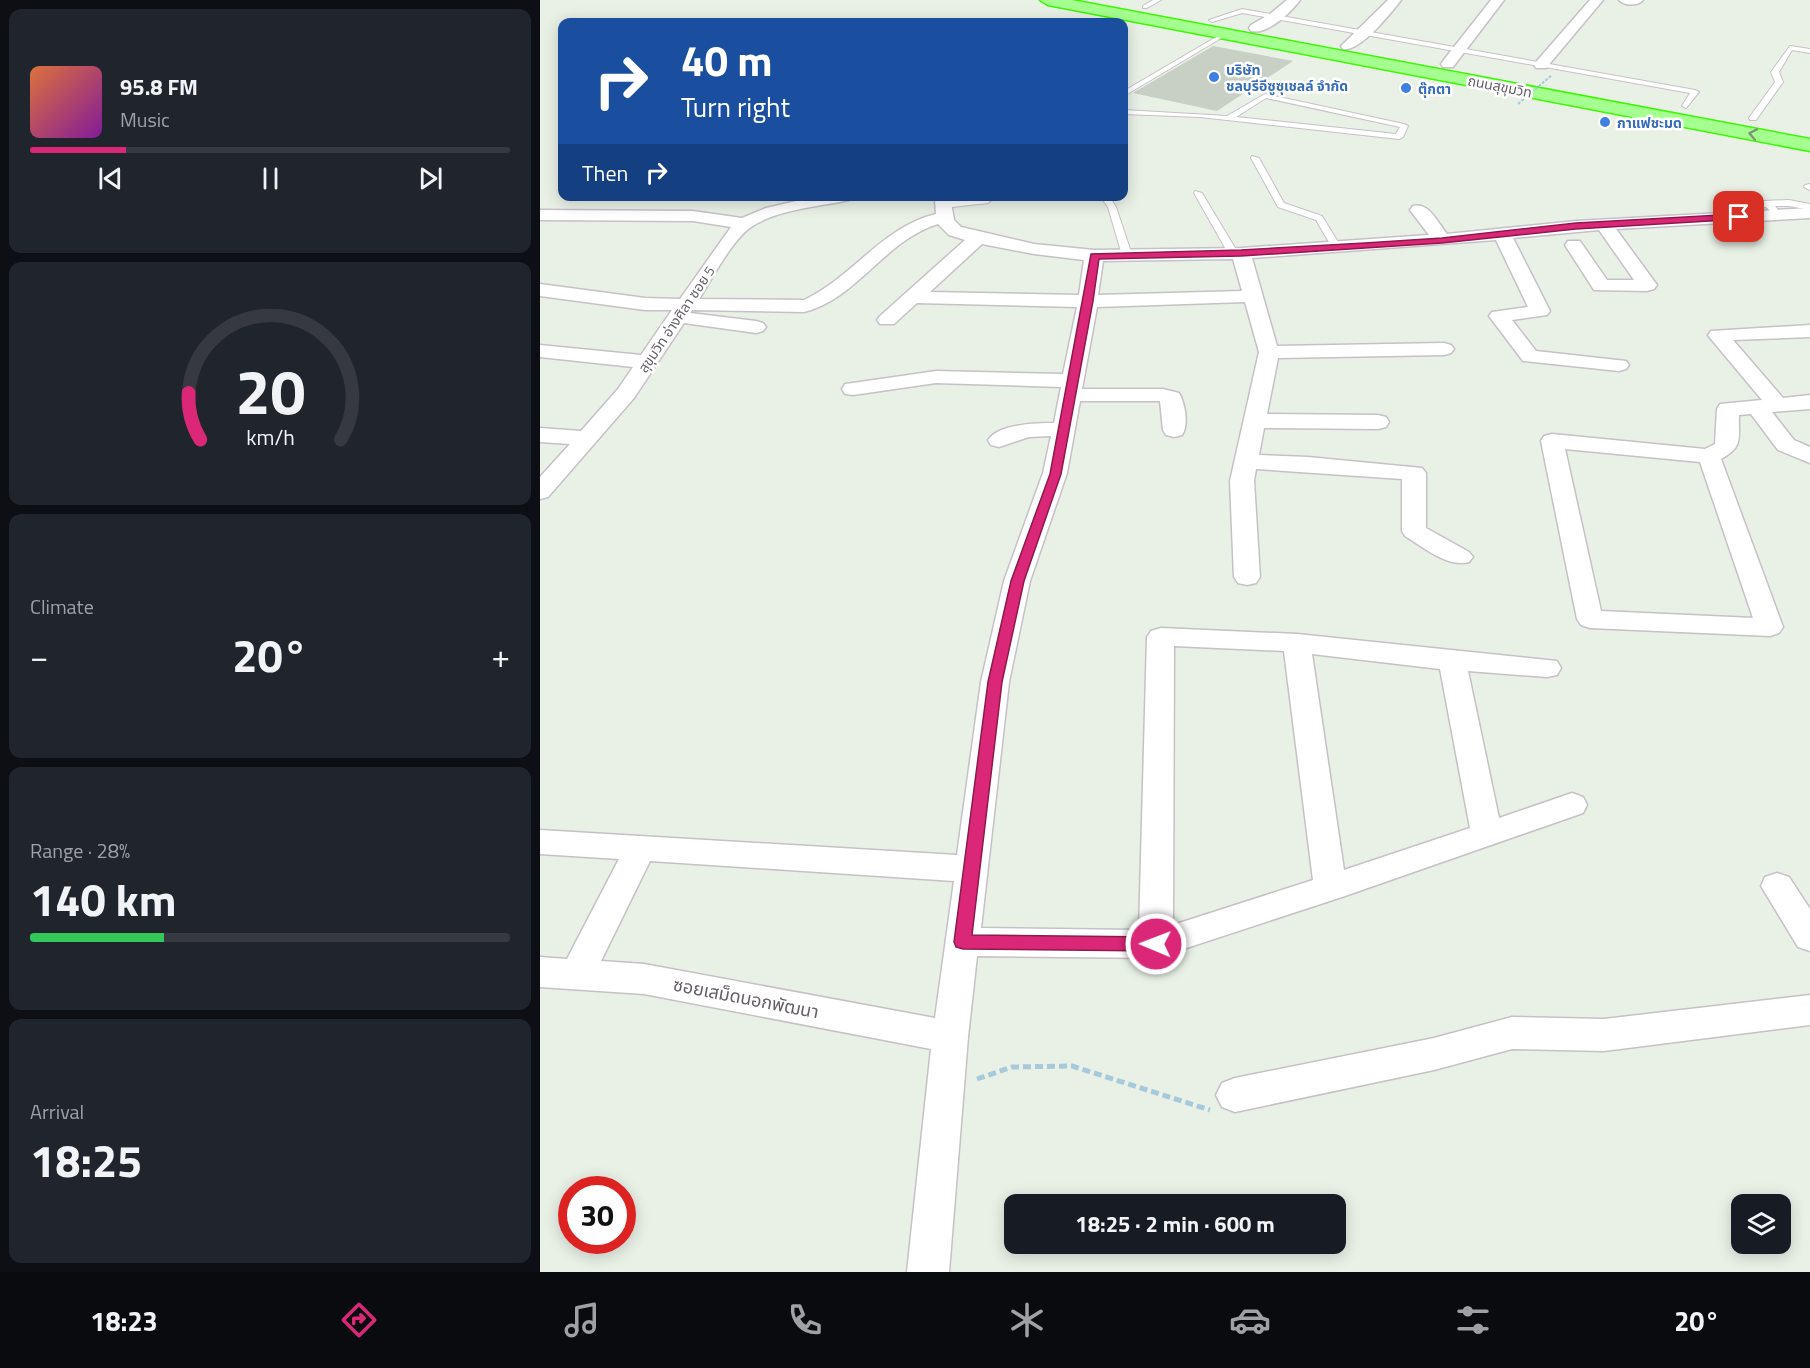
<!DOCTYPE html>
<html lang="en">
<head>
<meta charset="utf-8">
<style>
  :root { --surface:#171b24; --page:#20242c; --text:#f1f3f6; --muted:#9ea1a6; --line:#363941; --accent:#db2777 }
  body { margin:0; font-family:"Titillium Web","Noto Sans Thai",sans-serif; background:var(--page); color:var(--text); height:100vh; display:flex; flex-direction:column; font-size:22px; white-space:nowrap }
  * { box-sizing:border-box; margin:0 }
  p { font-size:20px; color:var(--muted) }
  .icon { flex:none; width:33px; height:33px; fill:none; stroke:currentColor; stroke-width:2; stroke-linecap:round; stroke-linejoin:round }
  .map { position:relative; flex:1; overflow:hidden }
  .sheet { display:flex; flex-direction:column; gap:9px; padding:9px; background:#0d0f14; width:540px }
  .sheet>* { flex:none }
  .hud { position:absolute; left:18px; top:18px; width:570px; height:183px; border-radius:12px; box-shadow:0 3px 15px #0003; background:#1a4fa0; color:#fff; overflow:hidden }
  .fabs { position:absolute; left:1191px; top:1194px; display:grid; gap:12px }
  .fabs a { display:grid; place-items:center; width:60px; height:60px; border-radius:12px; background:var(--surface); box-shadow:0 3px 15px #0003; font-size:30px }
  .speed { position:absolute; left:18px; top:1176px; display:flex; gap:12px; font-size:30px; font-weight:700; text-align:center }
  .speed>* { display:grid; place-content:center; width:78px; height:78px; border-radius:50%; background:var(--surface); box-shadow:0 3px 15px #0003; line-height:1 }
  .speed .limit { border:9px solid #d22; background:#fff; color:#111 }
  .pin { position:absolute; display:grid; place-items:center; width:51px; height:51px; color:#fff; margin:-26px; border-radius:12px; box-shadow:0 3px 9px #0006 }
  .me { position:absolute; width:66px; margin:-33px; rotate:271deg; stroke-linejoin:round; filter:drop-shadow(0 0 4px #0008) }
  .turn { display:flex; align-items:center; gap:21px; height:126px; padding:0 24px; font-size:27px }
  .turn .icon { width:78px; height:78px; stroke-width:2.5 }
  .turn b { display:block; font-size:42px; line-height:51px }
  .then { display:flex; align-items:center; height:57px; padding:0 24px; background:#0003; gap:12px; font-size:22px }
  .big { font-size:45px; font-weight:700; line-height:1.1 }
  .sheet .card { flex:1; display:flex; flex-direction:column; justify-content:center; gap:9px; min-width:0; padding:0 21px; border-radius:12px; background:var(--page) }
  .sheet .dial { align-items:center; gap:0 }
  .dial svg { height:156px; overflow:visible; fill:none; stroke:var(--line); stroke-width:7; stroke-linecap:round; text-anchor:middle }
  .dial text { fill:var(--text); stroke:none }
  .song { display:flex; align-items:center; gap:18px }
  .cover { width:72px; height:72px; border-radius:9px; background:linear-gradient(135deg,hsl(20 70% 55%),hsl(290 70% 35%)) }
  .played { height:6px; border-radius:3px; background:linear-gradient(90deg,var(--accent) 20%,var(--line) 20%) }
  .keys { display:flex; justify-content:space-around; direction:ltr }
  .heat { display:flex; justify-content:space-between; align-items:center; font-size:33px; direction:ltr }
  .charge { height:9px; border-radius:4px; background:linear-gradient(90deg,#34c759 28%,var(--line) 0) }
  .trip { position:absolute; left:464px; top:1194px; width:342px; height:60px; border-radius:12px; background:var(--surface); box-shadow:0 3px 15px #0003; font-weight:700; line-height:60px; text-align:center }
  .dock { display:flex; height:96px; justify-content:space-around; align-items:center; background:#090b0e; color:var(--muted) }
  .dock .icon { width:42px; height:42px }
  .dock .active { color:var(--accent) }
  .dock b { font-size:27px; color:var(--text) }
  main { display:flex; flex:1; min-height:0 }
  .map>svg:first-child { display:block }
  .building { fill:#c8cfc5 }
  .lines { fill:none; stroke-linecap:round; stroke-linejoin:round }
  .lane-casing { stroke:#c6c0c8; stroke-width:2 }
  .street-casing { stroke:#c6c0c8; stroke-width:3 }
  .highway-casing { stroke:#3cf800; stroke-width:3 }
  .path { stroke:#a6cadb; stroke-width:5; stroke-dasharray:8 4; stroke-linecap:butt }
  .lane { fill:#fff; fill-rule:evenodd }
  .street { fill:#fff; fill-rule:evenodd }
  .highway { fill:#a5ff90; fill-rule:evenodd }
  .path-bridge { stroke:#a6cadb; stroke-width:2; stroke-dasharray:3 1.5; stroke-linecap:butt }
  .oneway { stroke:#7b9676 }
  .route { fill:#db2777; stroke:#8e194d; stroke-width:1.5 }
  .shop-dot { fill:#3f7fe0; stroke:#fff; stroke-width:2 }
  .labels { text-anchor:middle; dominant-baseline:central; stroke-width:5; stroke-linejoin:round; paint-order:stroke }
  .far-shop-label { font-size:14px; font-weight:bold; fill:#366cbe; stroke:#fff; text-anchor:start }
  .far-street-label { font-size:14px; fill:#645e68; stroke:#fff }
  .near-street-label { font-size:18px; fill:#645e68; stroke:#fff }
</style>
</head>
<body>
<main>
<section class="sheet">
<div class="card">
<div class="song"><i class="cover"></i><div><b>95.8 FM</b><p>Music</p></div></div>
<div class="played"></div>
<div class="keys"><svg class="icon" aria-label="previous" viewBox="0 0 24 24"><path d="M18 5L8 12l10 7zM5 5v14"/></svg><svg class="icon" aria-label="pause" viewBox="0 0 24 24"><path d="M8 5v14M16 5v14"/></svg><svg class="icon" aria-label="next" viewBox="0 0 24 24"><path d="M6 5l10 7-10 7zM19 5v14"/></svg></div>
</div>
<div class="card dial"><svg viewBox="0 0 100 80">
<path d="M14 69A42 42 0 1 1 86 69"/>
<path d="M14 69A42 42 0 0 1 8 45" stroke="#db2777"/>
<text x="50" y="56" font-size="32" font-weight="700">20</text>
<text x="50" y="72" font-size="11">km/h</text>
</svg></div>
<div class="card"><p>Climate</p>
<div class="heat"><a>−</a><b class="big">20°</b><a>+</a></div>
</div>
<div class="card"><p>Range · 28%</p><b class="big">140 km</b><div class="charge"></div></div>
<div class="card"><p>Arrival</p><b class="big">18:25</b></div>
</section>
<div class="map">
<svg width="1270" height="1272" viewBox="0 0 1270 1272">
  <rect width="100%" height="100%" fill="#e9f1e7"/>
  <!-- building -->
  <polygon class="building" points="673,46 753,61 677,111 593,93"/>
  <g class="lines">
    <!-- lane casing -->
    <g class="lane-casing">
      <g id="lane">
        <polygon points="613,0 621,0 607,8 603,8 603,6"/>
        <polygon points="702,9 1155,90 1159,92 1146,108 1142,106 1150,93 702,13 672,22 669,20"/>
        <polygon points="683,33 688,34 584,96 584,91"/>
        <polygon points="1250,46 1270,49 1270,53 1252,50 1239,72 1243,82 1216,120 1210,120 1209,118 1235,82 1231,72"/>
        <path d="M 725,94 L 864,124 L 868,126 L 863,137 L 859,139 L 660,117 L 584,114 L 584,110 L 687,116 ZM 726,98 L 860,127 L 856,134 L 696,117 Z"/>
        <polygon points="712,156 719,158 744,203 782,216 801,247 799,249 793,249 776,220 738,207 711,158"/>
        <polygon points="1270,184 1270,190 1264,187 1265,185"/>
        <polygon points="655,191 662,193 698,253 696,255 688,253 654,193"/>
        <polygon points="447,196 456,196 448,203 403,208 399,205 403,202"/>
        <polygon points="560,196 569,196 576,207 592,255 590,257 582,255 568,207"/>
        <polygon points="1249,200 1270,204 1270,210 1249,206 1235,206 1242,215 1238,218 1226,207 1200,208 1196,205 1200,202"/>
      </g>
    </g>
    <!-- street casing -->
    <g class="street-casing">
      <g id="street">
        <path d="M 747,0 L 760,0 C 751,12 728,35 711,31 L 709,28 L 711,25 L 730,14 Z"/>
        <path d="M 848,0 L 861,0 C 852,12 819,53 803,49 L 801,46 Z"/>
        <polygon points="951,0 964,0 913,67 903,67 901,64 903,61"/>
        <polygon points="1050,0 1063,0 1006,68 996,68 994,65 996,62"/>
        <path d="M 1079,0 L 1103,0 C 1098,6 1084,6 1079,0 Z"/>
        <path d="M 278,196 L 311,196 L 309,200 C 278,207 238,209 211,227 C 192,240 172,279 159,299 L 264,300 L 268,298 C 315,274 343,227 396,214 L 395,200 L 392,196 L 410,196 L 414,220 L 421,227 L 494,244 L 554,250 L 701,248 L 889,235 L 870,210 L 873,206 C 889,202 898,223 907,234 L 1036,221 L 1270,208 L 1270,218 L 1076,229 L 1117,285 L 1114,289 L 1107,291 L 1054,290 L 1025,245 L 1028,241 L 1040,241 L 1067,280 L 1094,280 L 1059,230 L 973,238 L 1010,311 L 1007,315 L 972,320 L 996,351 L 1086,361 L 1089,365 L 1086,369 L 1079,371 L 983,361 L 949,316 L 952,312 L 988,307 L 956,240 L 712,258 L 737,346 L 904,343 L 911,345 L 914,349 L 911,353 L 904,355 L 738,358 L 727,414 L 838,415 L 846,417 L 849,422 L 846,427 L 838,429 L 724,428 L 719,455 L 768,457 L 882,468 L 886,473 L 886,528 L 929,552 L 933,557 L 929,562 C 908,568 883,547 865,536 L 862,531 L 862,479 L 716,469 L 714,481 L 720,577 L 716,583 L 707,585 L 698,583 L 694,577 L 690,481 L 719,352 L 705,302 L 557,307 L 542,389 L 623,389 L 639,393 C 645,403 649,425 642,435 L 634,437 L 626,435 L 623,430 L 620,401 L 540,401 L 527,473 L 490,581 L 469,682 L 441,928 L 599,930 L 607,637 L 611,631 L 621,628 L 757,634 L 1017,661 L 1021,668 L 1017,675 L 1007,677 L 928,671 L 959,818 L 1032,793 L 1043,797 L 1047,805 L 1043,813 L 802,897 L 616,958 L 437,956 L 428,1037 L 409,1272 L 367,1272 L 391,1049 L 104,994 L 0,987 L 0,957 L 27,959 L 79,859 L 0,854 L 0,830 L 417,855 L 441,682 L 464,581 L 503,473 L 511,436 L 489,437 L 459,447 L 451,445 L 448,440 C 459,424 496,423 514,423 L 521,387 L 396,383 L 313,395 L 305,394 L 302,389 L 305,384 L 313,383 L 396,371 L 523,374 L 537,307 L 377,303 L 354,324 L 340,324 L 337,320 L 340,316 L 425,240 L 409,235 L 398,224 C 345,240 317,299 264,312 L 152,310 L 150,313 L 216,321 L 223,323 L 226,327 L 223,331 L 216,333 L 144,323 L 94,398 L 8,497 L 0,499 L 0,477 L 30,444 L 0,442 L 0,428 L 41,431 L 78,389 L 93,367 L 0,357 L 0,345 L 101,355 L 132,310 L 105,310 L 0,296 L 0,284 L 105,298 L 140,299 L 191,227 L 153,221 L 0,220 L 0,210 L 153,211 L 202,218 L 226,208 ZM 442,244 L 494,254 L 544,260 L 539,295 L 390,292 ZM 693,259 L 702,291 L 558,295 L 563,261 ZM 634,646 L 744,651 L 773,880 L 633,925 ZM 772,654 L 900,669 L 930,828 L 804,870 ZM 110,861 L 414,881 L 395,1018 L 104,964 L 61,961 Z"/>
        <path d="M 1270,325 L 1270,337 L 1193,340 L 1243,398 L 1270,395 L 1270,409 L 1232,412 L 1254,440 L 1270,447 L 1270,463 L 1238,450 L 1211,414 L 1199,415 C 1198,438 1204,447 1181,459 L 1243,627 L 1239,633 L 1230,636 L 1050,628 L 1041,625 L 1037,619 L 1001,441 L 1004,436 L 1012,434 L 1165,449 L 1175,444 L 1177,409 L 1180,404 L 1222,400 L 1171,339 L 1168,335 L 1171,331 ZM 1025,449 L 1160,462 L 1213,618 L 1061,611 Z"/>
        <polygon points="1237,873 1249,877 1270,909 1270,951 1258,947 1221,886 1225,877"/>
        <polygon points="1270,995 1270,1025 1064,1051 972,1049 894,1070 695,1112 682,1107 676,1095 682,1083 695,1078 894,1038 972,1017 1064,1019"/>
      </g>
    </g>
    <!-- highway casing -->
    <g class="highway-casing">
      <polygon id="highway" points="500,0 532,0 1270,139 1270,151 508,5"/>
    </g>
    <!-- path -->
    <polyline class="path" points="437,1079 472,1067 532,1066 670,1110"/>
    <!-- lane -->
    <use href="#lane" class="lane"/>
    <!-- street -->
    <use href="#street" class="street"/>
    <!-- highway -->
    <use href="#highway" class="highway"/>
    <!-- path-bridge -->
    <polyline class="path-bridge" points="978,104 1012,75"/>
  </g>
  <!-- one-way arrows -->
  <defs><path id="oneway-chevron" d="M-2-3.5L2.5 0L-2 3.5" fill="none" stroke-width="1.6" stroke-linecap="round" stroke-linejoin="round" transform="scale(1.5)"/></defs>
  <use class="oneway" href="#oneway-chevron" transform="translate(1213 134) rotate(-169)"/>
  <!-- route -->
  <polygon class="route" points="1199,214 1202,215 1202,219 1036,229 902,243 825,248 701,256 559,259 553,301 521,474 484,581 462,682 432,935 616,937 622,939 625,944 622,949 616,951 423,949 416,947 414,942 448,682 471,581 510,474 551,254 701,250 825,243 902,238 1036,223"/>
  <!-- markers -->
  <g class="shop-dot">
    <circle cx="674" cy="77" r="6"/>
    <circle cx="866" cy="88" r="6"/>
    <circle cx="1065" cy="122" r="6"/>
  </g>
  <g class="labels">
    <!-- far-shop labels -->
    <g class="far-shop-label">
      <text x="686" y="69">บริษัท<tspan x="686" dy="16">ชลบุรีอีซูซุเชลล์ จำกัด</tspan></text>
      <text x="878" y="88">ตุ๊กตา</text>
      <text x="1077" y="122">กาแฟชะมด</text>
    </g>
    <!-- far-street labels -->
    <g class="far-street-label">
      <text transform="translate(960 86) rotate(11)">ถนนสุขุมวิท</text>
      <text transform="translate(136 319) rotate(-56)">สุขุมวิท อ่างศิลา ซอย 5</text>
    </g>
    <!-- near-street labels -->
    <g class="near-street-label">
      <text transform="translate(206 998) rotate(11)">ซอยเสม็ดนอกพัฒนา</text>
    </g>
  </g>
</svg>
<div class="fabs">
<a><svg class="icon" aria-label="layers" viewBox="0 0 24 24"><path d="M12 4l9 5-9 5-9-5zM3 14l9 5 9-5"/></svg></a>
</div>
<div class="speed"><div class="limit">30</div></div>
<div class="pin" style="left:1199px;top:217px;background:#d93025"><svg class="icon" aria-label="arrive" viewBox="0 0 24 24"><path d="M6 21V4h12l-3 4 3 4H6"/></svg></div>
<svg class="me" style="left:616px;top:944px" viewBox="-20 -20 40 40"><circle r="17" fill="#db2777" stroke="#fff" stroke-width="3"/><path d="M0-11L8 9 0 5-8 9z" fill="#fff"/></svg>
<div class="trip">18:25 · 2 min · 600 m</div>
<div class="hud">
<div class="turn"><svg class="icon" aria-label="right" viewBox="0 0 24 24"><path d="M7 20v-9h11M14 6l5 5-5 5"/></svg><div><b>40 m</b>Turn right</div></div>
<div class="then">Then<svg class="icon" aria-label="right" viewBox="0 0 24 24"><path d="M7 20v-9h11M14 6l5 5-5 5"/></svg></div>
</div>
</div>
</main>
<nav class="dock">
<b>18:23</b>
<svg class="icon active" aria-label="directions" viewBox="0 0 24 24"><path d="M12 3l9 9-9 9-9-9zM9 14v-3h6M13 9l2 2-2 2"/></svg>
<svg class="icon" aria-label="music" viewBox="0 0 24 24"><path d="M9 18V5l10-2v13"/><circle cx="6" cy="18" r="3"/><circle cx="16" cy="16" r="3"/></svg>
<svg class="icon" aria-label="phone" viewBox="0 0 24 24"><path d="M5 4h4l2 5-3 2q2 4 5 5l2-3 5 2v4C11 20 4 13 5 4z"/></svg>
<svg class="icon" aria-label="climate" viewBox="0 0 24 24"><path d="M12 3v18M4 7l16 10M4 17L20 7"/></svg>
<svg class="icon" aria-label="car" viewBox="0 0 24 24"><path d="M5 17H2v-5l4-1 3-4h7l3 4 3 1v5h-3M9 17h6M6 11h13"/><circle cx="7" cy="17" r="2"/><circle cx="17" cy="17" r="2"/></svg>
<svg class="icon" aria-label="filters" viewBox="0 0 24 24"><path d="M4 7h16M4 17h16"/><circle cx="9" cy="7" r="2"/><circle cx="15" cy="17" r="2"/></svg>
<b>20°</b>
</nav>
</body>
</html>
